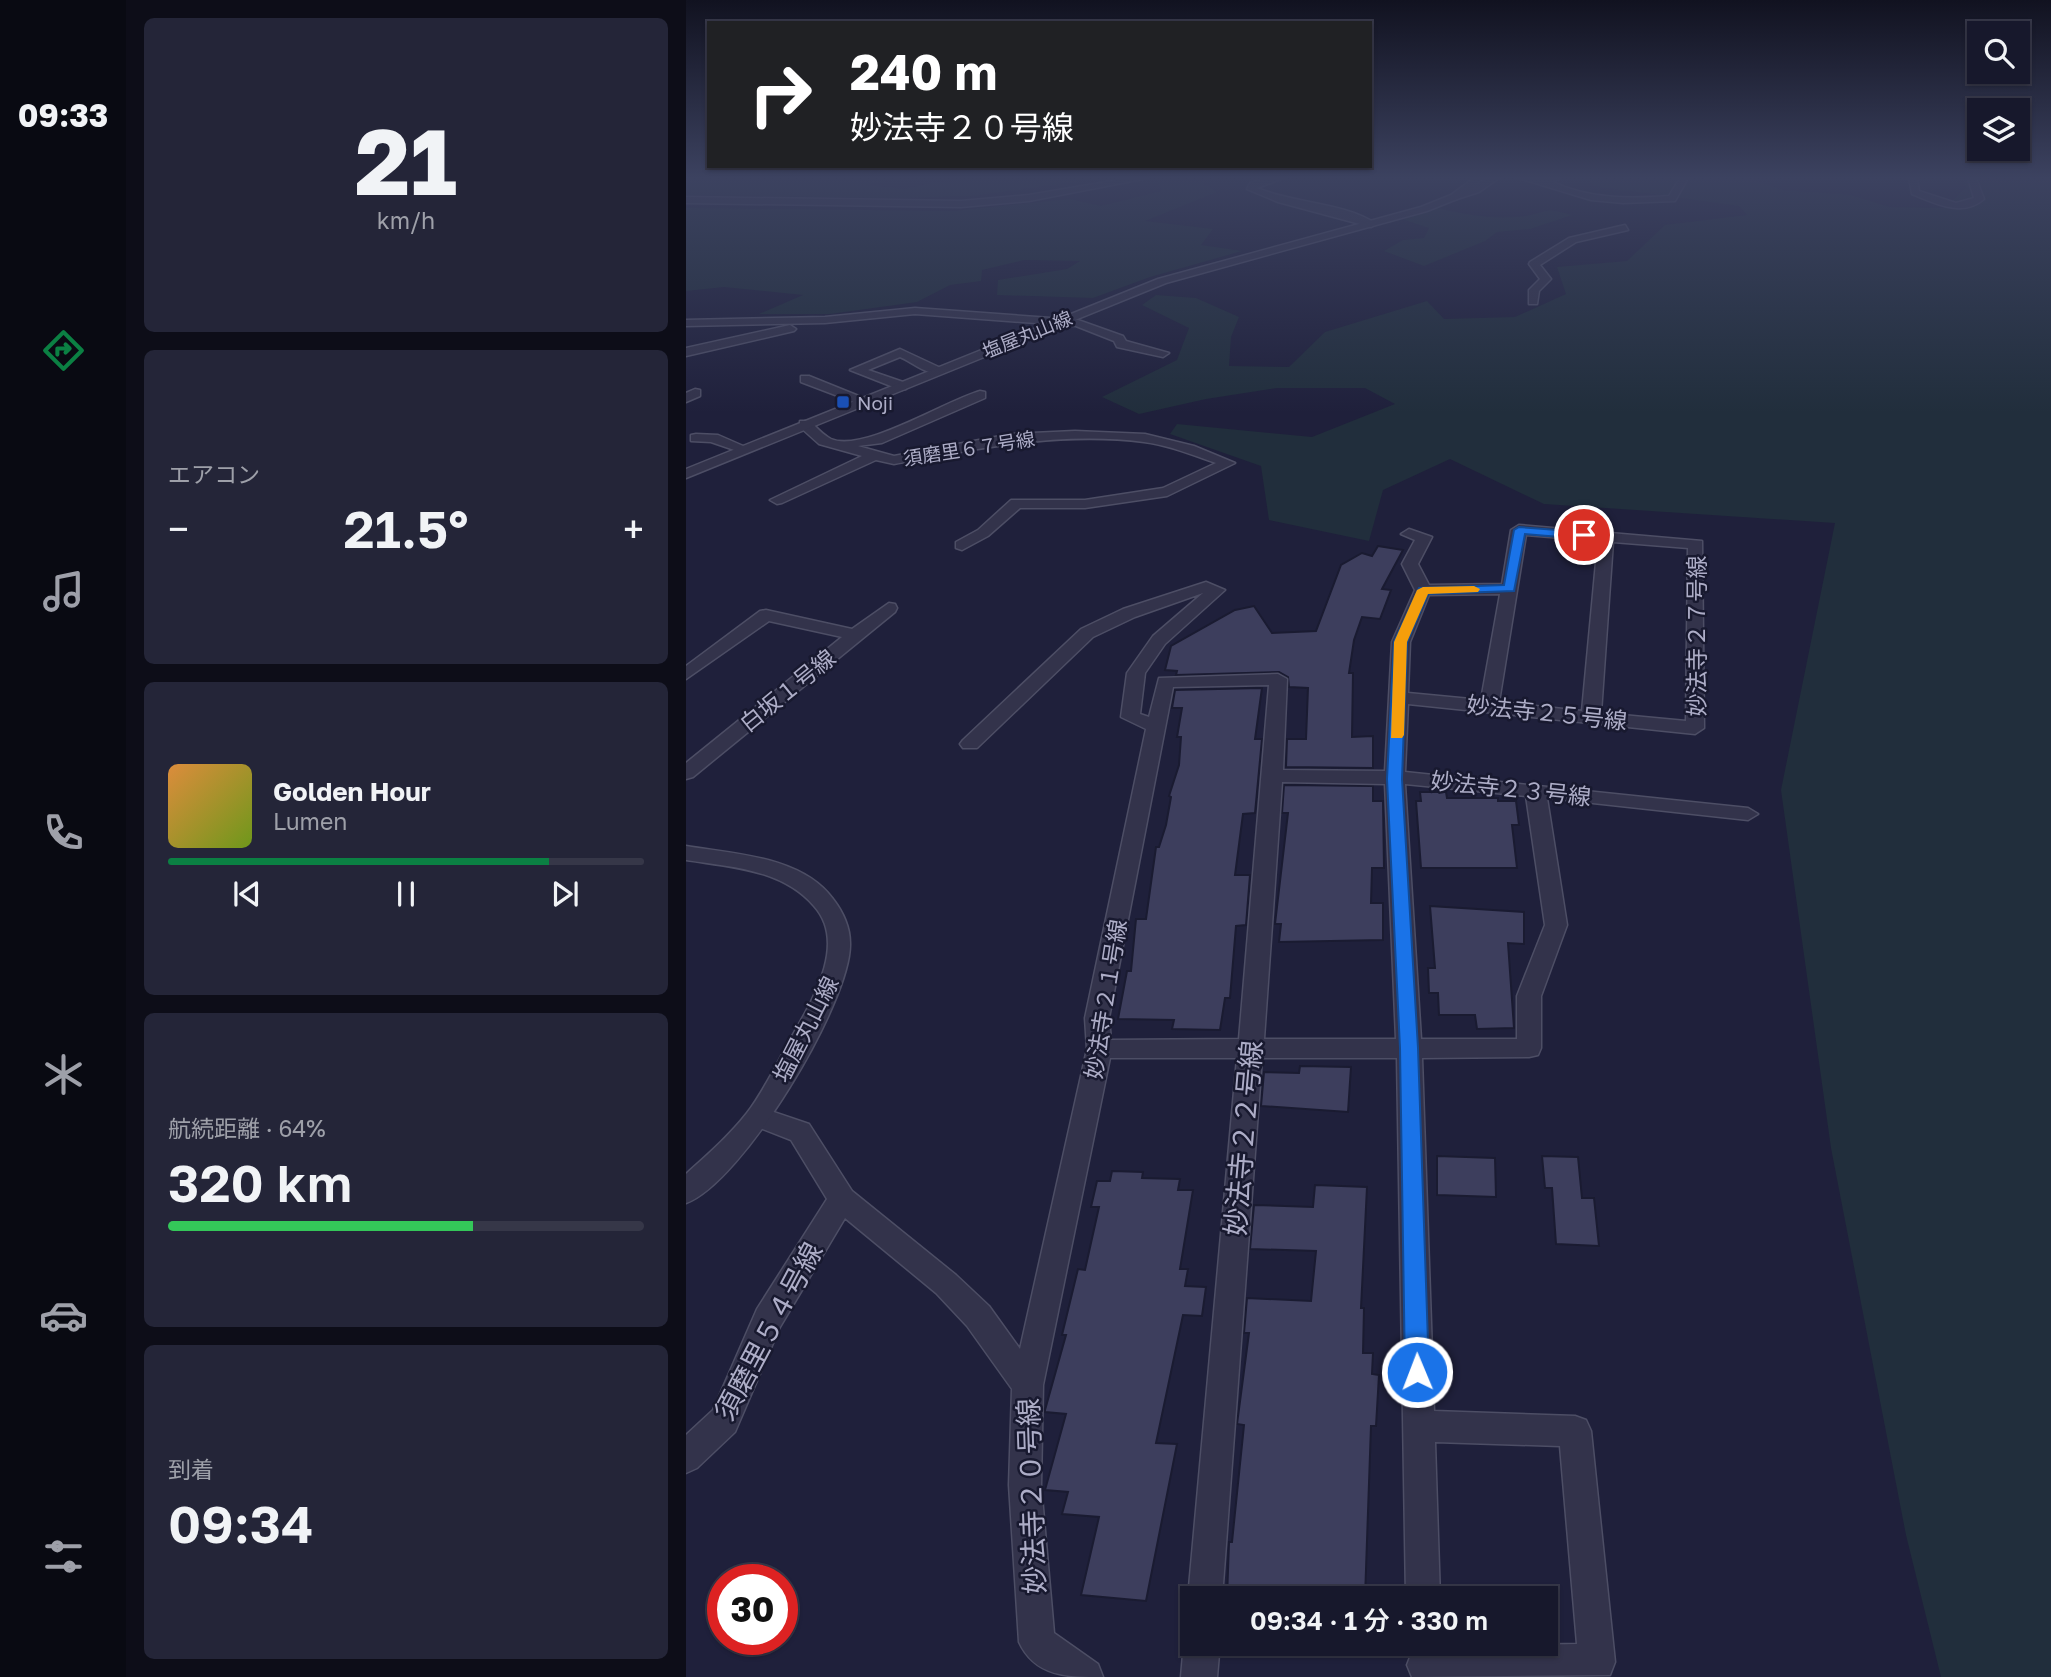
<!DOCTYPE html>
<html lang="ja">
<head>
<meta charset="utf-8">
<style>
  :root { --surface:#17182c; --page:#242538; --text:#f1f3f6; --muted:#9ea0a9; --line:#363748; --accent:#0b8043 }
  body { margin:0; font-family:"Golos Text","Noto Sans JP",sans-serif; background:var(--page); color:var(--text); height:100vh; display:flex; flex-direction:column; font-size:26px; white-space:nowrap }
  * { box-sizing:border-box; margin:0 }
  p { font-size:23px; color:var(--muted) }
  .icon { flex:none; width:38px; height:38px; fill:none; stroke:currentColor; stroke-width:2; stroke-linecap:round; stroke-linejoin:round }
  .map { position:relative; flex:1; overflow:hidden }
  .drawer { display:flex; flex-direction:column; gap:18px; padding:18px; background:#0d0d18; width:560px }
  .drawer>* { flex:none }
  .top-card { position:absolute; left:21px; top:21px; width:665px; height:147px; border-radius:0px; box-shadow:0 2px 5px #0004,0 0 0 2px var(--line); background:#202124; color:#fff; overflow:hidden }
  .controls { position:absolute; left:1281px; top:21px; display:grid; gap:14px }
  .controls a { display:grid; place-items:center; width:63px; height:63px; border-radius:0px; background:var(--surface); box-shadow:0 2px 5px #0004,0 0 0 2px var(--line); font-size:35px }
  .speed { position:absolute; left:21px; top:1564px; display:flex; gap:14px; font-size:35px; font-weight:700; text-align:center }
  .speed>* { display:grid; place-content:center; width:91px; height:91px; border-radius:50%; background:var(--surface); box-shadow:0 2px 5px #0004,0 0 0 2px var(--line); line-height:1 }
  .speed .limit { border:10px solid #d22; background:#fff; color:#111 }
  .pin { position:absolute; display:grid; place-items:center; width:60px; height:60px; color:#fff; margin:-30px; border:4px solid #fff; border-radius:50%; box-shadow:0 2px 7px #0007 }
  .me { position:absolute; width:77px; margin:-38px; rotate:359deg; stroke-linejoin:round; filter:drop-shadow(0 0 5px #0008) }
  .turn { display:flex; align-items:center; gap:24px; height:147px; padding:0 28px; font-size:32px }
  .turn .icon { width:91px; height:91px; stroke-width:2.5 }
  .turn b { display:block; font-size:49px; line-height:60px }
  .big { font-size:52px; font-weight:600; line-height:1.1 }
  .drawer .tile { flex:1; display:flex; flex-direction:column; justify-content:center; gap:10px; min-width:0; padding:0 24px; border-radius:10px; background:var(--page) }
  .drawer .dial { align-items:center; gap:0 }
  .dial b { font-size:91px; line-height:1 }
  .song { display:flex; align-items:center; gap:21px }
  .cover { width:84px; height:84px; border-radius:10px; background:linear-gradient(135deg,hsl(30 70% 55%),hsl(80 70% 35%)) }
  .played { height:7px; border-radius:4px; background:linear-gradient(90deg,var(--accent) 80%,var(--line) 80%) }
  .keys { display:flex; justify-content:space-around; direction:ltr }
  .heat { display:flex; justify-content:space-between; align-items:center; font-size:38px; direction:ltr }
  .charge { height:10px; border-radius:5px; background:linear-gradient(90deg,#34c759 64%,var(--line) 0) }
  .trip { position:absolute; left:494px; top:1586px; width:378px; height:70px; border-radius:0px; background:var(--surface); box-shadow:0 2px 5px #0004,0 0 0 2px var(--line); font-weight:600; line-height:70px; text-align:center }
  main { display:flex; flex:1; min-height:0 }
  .tab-bar { display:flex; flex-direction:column; width:126px; justify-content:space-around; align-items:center; background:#090a12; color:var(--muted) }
  .tab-bar .icon { width:49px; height:49px }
  .tab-bar .selected { color:var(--accent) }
  .tab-bar b { font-size:32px; color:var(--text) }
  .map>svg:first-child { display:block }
  .green { fill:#212e3c }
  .building { fill:#3d3e5d; stroke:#1a1b31; stroke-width:2 }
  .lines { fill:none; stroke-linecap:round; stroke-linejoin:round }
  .minor-casing { stroke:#4d4e65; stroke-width:3 }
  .tertiary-casing { stroke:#4d4e65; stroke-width:3 }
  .minor { fill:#33334b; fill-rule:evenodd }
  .tertiary { fill:#33334b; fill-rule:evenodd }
  .route { fill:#1a73e8; stroke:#114b97; stroke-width:2 }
  .slow { fill:#f59e0b }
  .transit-dot { fill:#1a4fb4; stroke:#18192f; stroke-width:2.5 }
  .labels { text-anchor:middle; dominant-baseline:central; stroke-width:5; stroke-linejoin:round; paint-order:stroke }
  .far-street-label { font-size:19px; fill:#adadc7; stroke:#18192f }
  .far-poi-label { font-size:19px; fill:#adadc7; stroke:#18192f; text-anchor:start }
  .street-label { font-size:23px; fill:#adadc7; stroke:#18192f }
  .near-street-label { font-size:28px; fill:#adadc7; stroke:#18192f }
</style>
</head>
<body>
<main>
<nav class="tab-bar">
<b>09:33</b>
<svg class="icon selected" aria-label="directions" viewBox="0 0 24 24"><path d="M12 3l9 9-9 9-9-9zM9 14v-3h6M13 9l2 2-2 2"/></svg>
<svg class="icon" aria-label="music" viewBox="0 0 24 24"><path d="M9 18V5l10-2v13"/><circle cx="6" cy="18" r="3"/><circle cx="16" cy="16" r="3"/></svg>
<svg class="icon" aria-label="phone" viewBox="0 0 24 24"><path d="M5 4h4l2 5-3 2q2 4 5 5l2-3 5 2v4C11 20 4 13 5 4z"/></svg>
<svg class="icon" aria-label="climate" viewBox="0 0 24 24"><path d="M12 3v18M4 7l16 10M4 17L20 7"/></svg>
<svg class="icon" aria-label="car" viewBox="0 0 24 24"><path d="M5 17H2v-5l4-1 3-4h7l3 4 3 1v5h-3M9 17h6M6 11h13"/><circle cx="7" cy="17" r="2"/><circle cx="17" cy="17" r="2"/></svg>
<svg class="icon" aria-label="filters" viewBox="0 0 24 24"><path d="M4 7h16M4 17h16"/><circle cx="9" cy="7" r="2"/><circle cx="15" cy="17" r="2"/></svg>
</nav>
<section class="drawer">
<div class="tile dial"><b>21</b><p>km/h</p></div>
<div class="tile"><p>エアコン</p>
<div class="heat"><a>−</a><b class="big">21.5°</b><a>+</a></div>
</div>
<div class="tile">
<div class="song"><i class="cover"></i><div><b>Golden Hour</b><p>Lumen</p></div></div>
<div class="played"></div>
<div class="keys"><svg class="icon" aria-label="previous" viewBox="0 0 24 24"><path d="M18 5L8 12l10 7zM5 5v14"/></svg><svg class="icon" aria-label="pause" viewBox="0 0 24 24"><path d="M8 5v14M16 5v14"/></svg><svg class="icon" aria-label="next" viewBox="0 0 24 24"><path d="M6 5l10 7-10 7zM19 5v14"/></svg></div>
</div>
<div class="tile"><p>航続距離 · 64%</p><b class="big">320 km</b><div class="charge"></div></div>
<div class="tile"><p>到着</p><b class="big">09:34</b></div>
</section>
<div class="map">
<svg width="1365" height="1677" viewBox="0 0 1365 1677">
  <rect width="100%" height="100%" fill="#1f203b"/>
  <!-- green -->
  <g class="green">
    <polygon points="0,178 214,178 180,185 219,189 250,182 418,178 286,196 209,198 0,195"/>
    <polygon points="490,178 536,178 517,183 531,192 459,221 527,229 515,245 556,251 464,277 407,298 311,295 312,280 381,269 394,261 338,260 296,270 295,281 264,285 231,302 144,314 73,314 117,295 38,287 0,291 0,208 267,211 384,199 415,206 475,191 473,181"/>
    <polygon points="902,178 1061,178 1097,190 1165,195 1204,207 1258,208 1280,188 1279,178 1365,178 1365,1677 1255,1677 1220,1535 1145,1148 1095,790 1149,523 858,504 764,459 697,490 683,541 583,520 575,466 484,434 491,424 626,437 709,404 679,388 591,388 520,399 453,414 416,397 491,360 503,328 456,305 470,295 510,298 553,317 545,337 543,366 603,367 639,332 741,301 758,319 829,317 880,294 871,267 941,261 979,225 1061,215 1053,206 908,186"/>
    <path d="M 752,208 C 780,215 810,220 839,216 C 865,211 858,207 886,215 L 844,229 L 811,232 L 799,241 L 738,266 L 698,251 L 717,240 L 738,238 L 743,228 L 716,219 Z"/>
  </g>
  <!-- building -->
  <g class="building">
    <polygon points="692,546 717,550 696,589 705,590 694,619 676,617 668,640 663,673 667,673 666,737 687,736 687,768 600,767 601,739 620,739 622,688 603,687 602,677 593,672 490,675 491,671 479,670 485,646 549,610 568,606 586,633 630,631 655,565 676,553 686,556"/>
    <polygon points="576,688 569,739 576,739 569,813 557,814 549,875 564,875 560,925 550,926 544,998 539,998 534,1030 486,1029 488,1020 432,1019 441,971 445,971 450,919 460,919 470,847 473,847 480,825 485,797 483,796 493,765 495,737 491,737 496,708 486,708 489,690"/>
    <polygon points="598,785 687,786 687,801 697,801 698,868 686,868 685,903 697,903 697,940 593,942 595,924 589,924 602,813 596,813"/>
    <polygon points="734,792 760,792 761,798 812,798 812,801 830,801 833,825 826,825 831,868 735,868 730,801 735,801"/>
    <polygon points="744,906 838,912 838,944 822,943 828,1028 791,1029 789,1015 753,1015 752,993 743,993 742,968 749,968"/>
    <polygon points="614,1066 665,1067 662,1112 575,1106 578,1072 613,1073"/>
    <polygon points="751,1156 809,1158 810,1197 751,1195"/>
    <polygon points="856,1156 892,1157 896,1198 908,1198 913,1246 870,1244 866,1188 859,1188"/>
    <polygon points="426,1171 457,1172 456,1178 494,1179 492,1190 507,1190 494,1269 502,1269 499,1286 520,1287 516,1316 497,1315 470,1443 491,1444 460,1601 395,1595 413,1517 376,1514 382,1492 359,1490 380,1414 359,1412 359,1410 380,1335 376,1335 392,1269 399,1270 413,1207 405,1207 411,1181 424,1181"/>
    <polygon points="629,1185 681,1187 675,1308 678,1308 677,1353 687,1353 686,1374 693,1375 690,1426 685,1426 679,1598 541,1598 543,1542 546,1542 558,1425 551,1424 563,1333 558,1333 561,1298 625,1301 630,1251 564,1249 568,1205 627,1207"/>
  </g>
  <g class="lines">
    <!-- minor casing -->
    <g class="minor-casing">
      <g id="minor">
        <path d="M 584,178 L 598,178 L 571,188 C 606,203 661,203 690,224 L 685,227 L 592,202 L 561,189 L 564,183 Z"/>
        <polygon points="803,178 813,178 793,192 768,200 763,197"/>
        <path d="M 832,178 L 874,178 L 867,182 C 904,199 943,199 983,196 L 994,178 L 1002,178 L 989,201 L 937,203 L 905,200 Z"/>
        <path d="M 1223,178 L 1231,178 L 1233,191 L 1270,203 L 1288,198 L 1282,178 L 1290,178 L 1298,199 C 1277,218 1248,203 1226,194 Z"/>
        <polygon points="939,225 942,230 890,242 854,265 865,279 853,291 851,304 843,304 843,290 854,279 843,264 844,262 883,238"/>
        <polygon points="229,308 392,320 437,336 440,341 483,353 477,357 431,347 428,341 390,326 229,314 139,323 0,326 0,320 139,317"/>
        <polygon points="104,325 110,329 108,331 0,356 0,348"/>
        <path d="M 214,349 L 259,370 C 245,380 227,362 214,357 L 182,370 L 220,383 L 220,389 L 215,390 L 164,370 Z"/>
        <polygon points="115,376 123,376 185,401 173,404 115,382"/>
        <polygon points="9,389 14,390 14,396 0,402 0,393"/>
        <path d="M 294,391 L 299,392 L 299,398 L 196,443 L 172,446 L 208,456 L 325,434 L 389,431 L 459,434 L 508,446 L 549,463 L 481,496 L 399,508 L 334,508 L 302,536 L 276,550 L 270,548 L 270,542 L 292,530 L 325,500 L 399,500 L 477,488 L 530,463 C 507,455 482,445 458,442 C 373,431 291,449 208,464 L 190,460 L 96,503 L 91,504 L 84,500 L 176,456 L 133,444 L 114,427 L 114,421 L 124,421 C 130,427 137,435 145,439 C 177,453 259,401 294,391 Z"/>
        <polygon points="10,434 32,435 64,449 57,453 25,442 5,441 5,435"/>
        <path d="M 833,525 L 1016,541 L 1018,728 L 1009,734 L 722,704 L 719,772 L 1062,808 L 1072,814 L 1062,820 L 861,798 L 881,925 L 855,996 L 855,1048 L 852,1055 L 843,1057 L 736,1058 L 748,1411 L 889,1416 L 900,1420 L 905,1431 L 929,1662 L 924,1675 L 726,1677 L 721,1665 L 726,1652 L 739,1647 L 891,1644 L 874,1446 L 749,1442 L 754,1598 L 720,1598 L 711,1058 L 576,1058 L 536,1598 L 506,1598 L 506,1608 L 502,1598 L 551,1058 L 424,1058 L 357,1385 L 355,1485 L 368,1633 L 412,1664 L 417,1677 C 382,1677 349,1677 333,1642 L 323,1485 L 326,1389 L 281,1326 L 250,1293 L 159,1218 L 94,1327 L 49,1432 L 11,1468 L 0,1473 L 0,1435 L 27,1410 L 71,1309 L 141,1199 L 105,1140 L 64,1124 L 60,1117 L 64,1110 L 73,1107 L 123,1124 L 166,1191 L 270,1275 L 303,1306 L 334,1349 L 401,1049 L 399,1018 L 460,729 L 435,717 L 441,673 L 467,636 L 517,593 L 449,617 L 407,637 L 291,748 L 277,748 L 274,744 L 277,740 L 395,629 L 437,609 L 520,582 L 539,590 L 479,644 L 459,673 L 454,714 L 463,717 L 473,678 L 592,674 L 601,679 L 597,770 L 699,771 L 706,642 L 729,590 L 716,564 L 729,540 L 715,534 L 723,529 L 746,537 L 732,564 L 743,585 L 816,584 L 825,530 ZM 840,535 L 912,541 L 896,711 L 813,702 ZM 927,542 L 1002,548 L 1000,721 L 915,713 ZM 814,594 L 795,700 L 722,693 L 724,642 L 743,595 ZM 583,685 L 553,1039 L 425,1040 L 423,1018 L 487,687 ZM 596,782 L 699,784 L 710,1039 L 578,1039 ZM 719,784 L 840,796 L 859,925 L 831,996 L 831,1039 L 735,1039 Z"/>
        <polygon points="203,603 209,604 211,608 209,612 7,777 0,779 0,763 156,637 83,621 0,679 0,666 74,611 80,610 166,629"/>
        <polygon points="506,1629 506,1643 534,1643 531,1677 495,1677 498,1643"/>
      </g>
    </g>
    <!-- tertiary casing -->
    <g class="tertiary-casing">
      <g id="tertiary">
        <polygon points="444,178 462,178 343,201 275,207 0,203 0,197 275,201 343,195"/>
        <polygon points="788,178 797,178 771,199 741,211 480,283 0,478 0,469 472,279 735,207 765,195"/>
        <path d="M 0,846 C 47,854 116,856 147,899 C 157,912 164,927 164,943 C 166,1001 56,1183 0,1203 L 0,1174 C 21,1155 43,1136 61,1113 C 76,1093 87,1071 99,1049 C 119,1011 165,947 128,906 C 96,869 45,867 0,860 Z"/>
      </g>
    </g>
    <!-- minor -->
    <use href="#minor" class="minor"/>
    <!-- tertiary -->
    <use href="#tertiary" class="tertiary"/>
  </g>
  <!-- sky -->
  <linearGradient id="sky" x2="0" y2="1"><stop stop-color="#111220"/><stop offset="0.43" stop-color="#3c4260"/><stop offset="1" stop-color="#3c4260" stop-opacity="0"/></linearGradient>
  <rect width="1365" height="413" fill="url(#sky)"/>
  <!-- route -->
  <polygon class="route" points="833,527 898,532 904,535 898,539 839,534 828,591 742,594 721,642 716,779 732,1048 743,1372 739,1380 731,1383 723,1380 719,1372 714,1048 701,779 708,642 733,588 818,585 828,530"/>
  <!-- slow -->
  <polygon class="slow" points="788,586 794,589 792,592 742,594 721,642 718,735 716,738 705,738 708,642 731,590 737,587"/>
  <!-- markers -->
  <rect class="transit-dot" x="150" y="395" width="14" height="14" rx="3.5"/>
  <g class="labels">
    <!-- far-street labels -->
    <g class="far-street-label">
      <text transform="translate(341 334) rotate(-22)">塩屋丸山線</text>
      <text transform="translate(283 448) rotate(-9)">須磨里６７号線</text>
    </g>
    <!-- far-poi labels -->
    <g class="far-poi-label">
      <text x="171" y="402">Noji</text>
    </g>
    <!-- street labels -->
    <g class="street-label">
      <text transform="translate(1010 636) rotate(-90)">妙法寺２７号線</text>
      <text transform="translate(101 690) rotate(-39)">白坂１号線</text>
      <text transform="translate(861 712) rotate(6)">妙法寺２５号線</text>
      <text transform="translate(825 788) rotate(6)">妙法寺２３号線</text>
      <text transform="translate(419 999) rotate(-81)">妙法寺２１号線</text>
      <text transform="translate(119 1029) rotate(-63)">塩屋丸山線</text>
    </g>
    <!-- near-street labels -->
    <g class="near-street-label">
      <text transform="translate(557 1138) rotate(-85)">妙法寺２２号線</text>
      <text transform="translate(82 1331) rotate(-62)">須磨里５４号線</text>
      <text transform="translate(345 1496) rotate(-92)">妙法寺２０号線</text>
    </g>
  </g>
</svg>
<div class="controls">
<a><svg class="icon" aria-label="search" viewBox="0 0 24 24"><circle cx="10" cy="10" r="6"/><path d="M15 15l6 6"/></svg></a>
<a><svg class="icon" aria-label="layers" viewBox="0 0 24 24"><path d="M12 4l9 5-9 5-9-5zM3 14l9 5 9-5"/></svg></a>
</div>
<div class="speed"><div class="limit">30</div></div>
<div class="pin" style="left:898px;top:535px;background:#d93025"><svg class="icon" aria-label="arrive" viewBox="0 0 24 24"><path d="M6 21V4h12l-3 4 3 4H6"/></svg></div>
<svg class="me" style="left:731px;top:1372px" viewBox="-20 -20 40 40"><circle r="17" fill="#1a73e8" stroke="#fff" stroke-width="3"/><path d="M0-11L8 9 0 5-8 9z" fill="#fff"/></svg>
<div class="trip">09:34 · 1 分 · 330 m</div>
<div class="top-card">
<div class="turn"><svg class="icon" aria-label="right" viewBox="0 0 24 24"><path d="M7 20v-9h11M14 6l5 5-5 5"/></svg><div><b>240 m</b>妙法寺２０号線</div></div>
</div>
</div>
</main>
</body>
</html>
